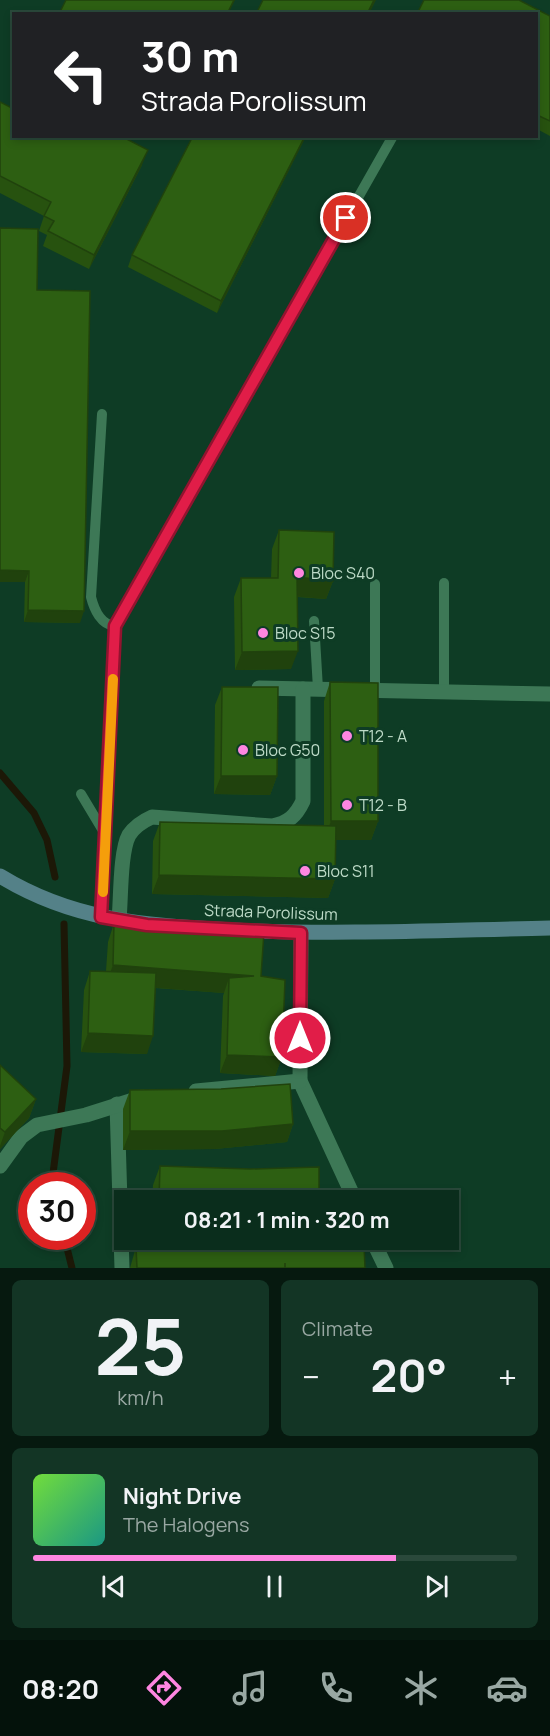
<!DOCTYPE html>
<html lang="en">
<head>
<meta charset="utf-8">
<style>
  :root { --surface:#0a2d1c; --page:#133525; --text:#f1f3f6; --muted:#99a8a3; --line:#2a493b; --accent:#fe86e1 }
  body { margin:0; font-family:Manrope,sans-serif; background:var(--page); color:var(--text); height:100vh; display:flex; flex-direction:column; font-size:22px; white-space:nowrap }
  * { box-sizing:border-box; margin:0 }
  p { font-size:20px; color:var(--muted) }
  .icon { flex:none; width:33px; height:33px; fill:none; stroke:currentColor; stroke-width:2; stroke-linecap:round; stroke-linejoin:round }
  .map { position:relative; height:1268px; overflow:hidden }
  .drawer { display:flex; flex-direction:column; gap:12px; padding:12px; background:#06190f; flex:1 }
  .drawer>* { flex:none }
  .top-card { position:absolute; left:12px; top:12px; width:526px; height:126px; border-radius:0px; box-shadow:0 3px 9px #0003,0 0 0 2px var(--line); background:#202124; color:#fff; overflow:hidden }
  .speed { position:absolute; left:18px; top:1172px; display:flex; gap:12px; font-size:30px; font-weight:700; text-align:center }
  .speed>* { display:grid; place-content:center; width:78px; height:78px; border-radius:50%; background:var(--surface); box-shadow:0 3px 9px #0003,0 0 0 2px var(--line); line-height:1 }
  .speed .limit { border:9px solid #d22; background:#fff; color:#111 }
  .pin { position:absolute; display:grid; place-items:center; width:51px; height:51px; color:#fff; margin:-26px; border:3px solid #fff; border-radius:50%; box-shadow:0 2px 6px #0007 }
  .me { position:absolute; width:66px; margin:-33px; rotate:0deg; stroke-linejoin:round; filter:drop-shadow(0 0 4px #0008) }
  .turn { display:flex; align-items:center; gap:21px; height:126px; padding:0 30px; font-size:27px }
  .turn .icon { width:78px; height:78px; stroke-width:2.5 }
  .turn b { display:block; font-size:42px; line-height:51px }
  .big { font-size:45px; font-weight:700; line-height:1.1 }
  .drawer .widget { flex:1; display:flex; flex-direction:column; justify-content:center; gap:9px; min-width:0; padding:0 21px; border-radius:9px; background:var(--page) }
  .drawer .dial { align-items:center; gap:0 }
  .dial b { font-size:78px; line-height:1 }
  .song { display:flex; align-items:center; gap:18px }
  .cover { width:72px; height:72px; border-radius:9px; background:linear-gradient(135deg,hsl(100 70% 55%),hsl(170 70% 35%)) }
  .played { height:6px; border-radius:3px; background:linear-gradient(90deg,var(--accent) 75%,var(--line) 75%) }
  .keys { display:flex; justify-content:space-around; direction:ltr }
  .heat { display:flex; justify-content:space-between; align-items:center; font-size:33px; direction:ltr }
  .drawer .tiles { flex:1; display:grid; gap:12px; grid-template-columns:1fr 1fr }
  .widget:last-child { grid-column:span 2 }
  .trip { position:absolute; left:114px; top:1190px; width:345px; height:60px; border-radius:0px; background:var(--surface); box-shadow:0 3px 9px #0003,0 0 0 2px var(--line); font-weight:700; line-height:60px; text-align:center }
  .tab-bar { display:flex; height:96px; justify-content:space-around; align-items:center; background:#04120b; color:var(--muted) }
  .tab-bar .icon { width:42px; height:42px }
  .tab-bar .current { color:var(--accent) }
  .tab-bar b { font-size:27px; color:var(--text) }
  .map>svg:first-child { display:block }
  .lines { fill:none; stroke-linecap:round; stroke-linejoin:round }
  .stream { stroke:#1c1807; stroke-width:7 }
  .lane { stroke:#3d7856; stroke-width:10 }
  .street { stroke:#3d7856; stroke-width:15 }
  .secondary { stroke:#548188; stroke-width:15 }
  .wall { fill:#27520f }
  .shaded-wall { fill:#20420d }
  .building { fill:#2d5f12; stroke:#20420d; stroke-width:1.5 }
  .route-casing { stroke:#92132f; stroke-width:15 }
  .route { stroke:#e11d48; stroke-width:10 }
  .slow { stroke:#f59e0b; stroke-width:10 }
  .poi-dot { fill:#fe86e1; stroke:#0e3c25; stroke-width:2 }
  .labels { text-anchor:middle; dominant-baseline:central; stroke-width:6; stroke-linejoin:round; paint-order:stroke }
  .poi-label { font-size:16px; fill:#bedbc8; stroke:#0e3c25; text-anchor:start }
  .street-label { font-size:16px; fill:#bedbc8; stroke:#0e3c25 }
</style>
</head>
<body>
<div class="map">
<svg width="550" height="1268" viewBox="0 0 550 1268">
  <rect width="100%" height="100%" fill="#0e3c25"/>
  <g class="lines">
    <!-- stream -->
    <g class="stream">
      <polyline points="0,773 34,813 47,840 55,877"/>
      <polyline points="53,1185 52,1181 67,1066 64,924"/>
      <polyline points="64,1236 72,1268"/>
    </g>
    <!-- lane -->
    <g class="lane">
      <path d="M 102,414 L 91,597 C 94,609 101,625 115,626 L 393,136"/>
      <polyline points="444,583 444,691"/>
      <polyline points="375,584 375,690"/>
      <polyline points="314,621 318,689"/>
      <polyline points="81,794 105,834"/>
      <polyline points="101,917 115,626"/>
    </g>
    <!-- street -->
    <g class="street">
      <polyline points="259,688 550,694"/>
      <path d="M 119,920 C 121,899 120,851 129,835 C 135,826 143,821 152,817 L 272,826 C 288,823 296,816 303,801 L 303,689"/>
      <polyline points="301,933 300,1081 355,1200"/>
      <polyline points="196,1091 300,1081"/>
      <polyline points="117,1104 122,1268"/>
      <polyline points="0,1166 21,1137 37,1125 86,1115 143,1097"/>
      <polyline points="372,1239 386,1268"/>
    </g>
    <!-- secondary -->
    <path class="secondary" d="M 0,876 C 75,922 147,925 232,930 C 338,935 444,930 550,928"/>
  </g>
  <!-- wall -->
  <g class="wall">
    <polygon points="537,14 550,16 550,136 537,129"/>
    <polygon points="0,102 14,136 142,165 89,269 43,246 47,235 39,231 44,216 0,193"/>
    <polygon points="193,136 306,136 217,313 128,267 132,255"/>
    <polygon points="0,228 37,290 80,623 24,622 25,582 0,582"/>
    <polygon points="279,530 333,581 326,599 297,597 291,669 235,670 234,597 241,578 271,578 272,549"/>
    <polygon points="330,682 378,821 371,840 336,840 335,879 328,898 152,894 153,841 160,822 324,826 324,701"/>
    <polygon points="222,687 277,776 270,795 214,794 215,705"/>
    <polygon points="114,923 261,976 282,1057 275,1076 220,1073 223,996 224,993 155,988 147,1054 81,1052 84,990 90,971 106,971 108,942"/>
    <polygon points="0,1065 36,1099 29,1118 0,1149"/>
    <polygon points="130,1090 293,1124 287,1142 215,1149 123,1150 123,1109"/>
    <polygon points="160,1166 319,1200 152,1200 153,1185"/>
    <polygon points="136,1247 365,1268 130,1268"/>
  </g>
  <!-- shaded-wall -->
  <g class="shaded-wall">
    <polygon points="234,0 235,0 228,14 227,14"/>
    <polygon points="374,0 376,0 369,14 367,14"/>
    <polygon points="305,136 306,136 217,313 221,301"/>
    <polygon points="148,150 142,165 89,269 94,255"/>
    <polygon points="0,570 29,571 25,582 0,582"/>
    <polygon points="297,577 333,581 326,599 290,596"/>
    <polygon points="28,610 84,611 80,623 24,622"/>
    <polygon points="298,651 291,669 235,670 242,652"/>
    <polygon points="221,776 277,776 270,795 214,794"/>
    <polygon points="331,821 378,821 371,840 324,840"/>
    <polygon points="159,875 335,879 328,898 152,894"/>
    <polygon points="113,965 254,976 229,978 224,993 106,984"/>
    <polygon points="88,1033 153,1036 147,1054 81,1052"/>
    <polygon points="227,1055 282,1057 275,1076 220,1073"/>
    <polygon points="36,1099 29,1118 0,1149 0,1146 5,1132"/>
    <polygon points="293,1124 287,1142 215,1149 123,1150 130,1131"/>
  </g>
  <!-- building -->
  <g class="building">
    <polygon points="66,0 234,0 227,14 59,14"/>
    <polygon points="263,0 374,0 367,14 256,14"/>
    <polygon points="424,0 519,0 550,16 550,121 537,115 537,14 417,14"/>
    <polygon points="0,102 14,109 14,136 121,136 148,150 94,255 48,231 54,221 44,216 51,202 0,176"/>
    <polygon points="193,136 305,136 221,301 132,255"/>
    <polygon points="0,228 38,229 37,290 90,291 84,611 28,610 29,571 0,570"/>
    <polygon points="279,530 334,532 333,581 297,577 298,651 242,652 241,578 278,578"/>
    <polygon points="330,682 378,683 378,821 331,821"/>
    <polygon points="222,687 278,687 277,776 221,776"/>
    <polygon points="160,822 336,826 335,879 159,875"/>
    <polygon points="114,923 264,932 261,976 285,980 282,1057 227,1055 229,978 254,976 113,965"/>
    <polygon points="90,971 156,973 153,1036 88,1033"/>
    <polygon points="0,1065 36,1099 5,1132 0,1128"/>
    <polygon points="290,1084 293,1124 222,1131 130,1131 130,1090 221,1089"/>
    <polygon points="160,1166 250,1169 319,1167 319,1200 159,1200"/>
    <polygon points="364,1244 365,1268 285,1268 285,1263 285,1268 137,1268 136,1247 196,1250"/>
  </g>
  <g class="lines">
    <!-- route casing -->
    <g class="route-casing">
      <polyline id="route" points="300,1038 301,933 147,925 101,917 115,626 346,218"/>
    </g>
    <!-- route -->
    <use href="#route" class="route"/>
    <!-- slow -->
    <polyline class="slow" points="103,892 113,679"/>
  </g>
  <!-- markers -->
  <g class="poi-dot">
    <circle cx="299" cy="573" r="6"/>
    <circle cx="263" cy="633" r="6"/>
    <circle cx="347" cy="736" r="6"/>
    <circle cx="243" cy="750" r="6"/>
    <circle cx="347" cy="805" r="6"/>
    <circle cx="305" cy="871" r="6"/>
  </g>
  <g class="labels">
    <!-- poi labels -->
    <g class="poi-label">
      <text x="311" y="573">Bloc S40</text>
      <text x="275" y="633">Bloc S15</text>
      <text x="359" y="736">T12 - A</text>
      <text x="255" y="750">Bloc G50</text>
      <text x="359" y="805">T12 - B</text>
      <text x="317" y="871">Bloc S11</text>
    </g>
    <!-- street labels -->
    <g class="street-label">
      <text transform="translate(271 912) rotate(2)">Strada Porolissum</text>
    </g>
  </g>
</svg>
<div class="speed"><div class="limit">30</div></div>
<div class="pin" style="left:346px;top:218px;background:#d93025"><svg class="icon" aria-label="arrive" viewBox="0 0 24 24"><path d="M6 21V4h12l-3 4 3 4H6"/></svg></div>
<svg class="me" style="left:300px;top:1038px" viewBox="-20 -20 40 40"><circle r="17" fill="#e11d48" stroke="#fff" stroke-width="3"/><path d="M0-11L8 9 0 5-8 9z" fill="#fff"/></svg>
<div class="trip">08:21 · 1 min · 320 m</div>
<div class="top-card">
<div class="turn"><svg class="icon" aria-label="left" viewBox="0 0 24 24"><path d="M17 20v-9H6M10 6l-5 5 5 5"/></svg><div><b>30 m</b>Strada Porolissum</div></div>
</div>
</div>
<section class="drawer">
<div class="tiles">
<div class="widget dial"><b>25</b><p>km/h</p></div>
<div class="widget"><p>Climate</p>
<div class="heat"><a>−</a><b class="big">20°</b><a>+</a></div>
</div>
<div class="widget">
<div class="song"><i class="cover"></i><div><b>Night Drive</b><p>The Halogens</p></div></div>
<div class="played"></div>
<div class="keys"><svg class="icon" aria-label="previous" viewBox="0 0 24 24"><path d="M18 5L8 12l10 7zM5 5v14"/></svg><svg class="icon" aria-label="pause" viewBox="0 0 24 24"><path d="M8 5v14M16 5v14"/></svg><svg class="icon" aria-label="next" viewBox="0 0 24 24"><path d="M6 5l10 7-10 7zM19 5v14"/></svg></div>
</div>
</div>
</section>
<nav class="tab-bar">
<b>08:20</b>
<svg class="icon current" aria-label="directions" viewBox="0 0 24 24"><path d="M12 3l9 9-9 9-9-9zM9 14v-3h6M13 9l2 2-2 2"/></svg>
<svg class="icon" aria-label="music" viewBox="0 0 24 24"><path d="M9 18V5l10-2v13"/><circle cx="6" cy="18" r="3"/><circle cx="16" cy="16" r="3"/></svg>
<svg class="icon" aria-label="phone" viewBox="0 0 24 24"><path d="M5 4h4l2 5-3 2q2 4 5 5l2-3 5 2v4C11 20 4 13 5 4z"/></svg>
<svg class="icon" aria-label="climate" viewBox="0 0 24 24"><path d="M12 3v18M4 7l16 10M4 17L20 7"/></svg>
<svg class="icon" aria-label="car" viewBox="0 0 24 24"><path d="M5 17H2v-5l4-1 3-4h7l3 4 3 1v5h-3M9 17h6M6 11h13"/><circle cx="7" cy="17" r="2"/><circle cx="17" cy="17" r="2"/></svg>
</nav>
</body>
</html>
